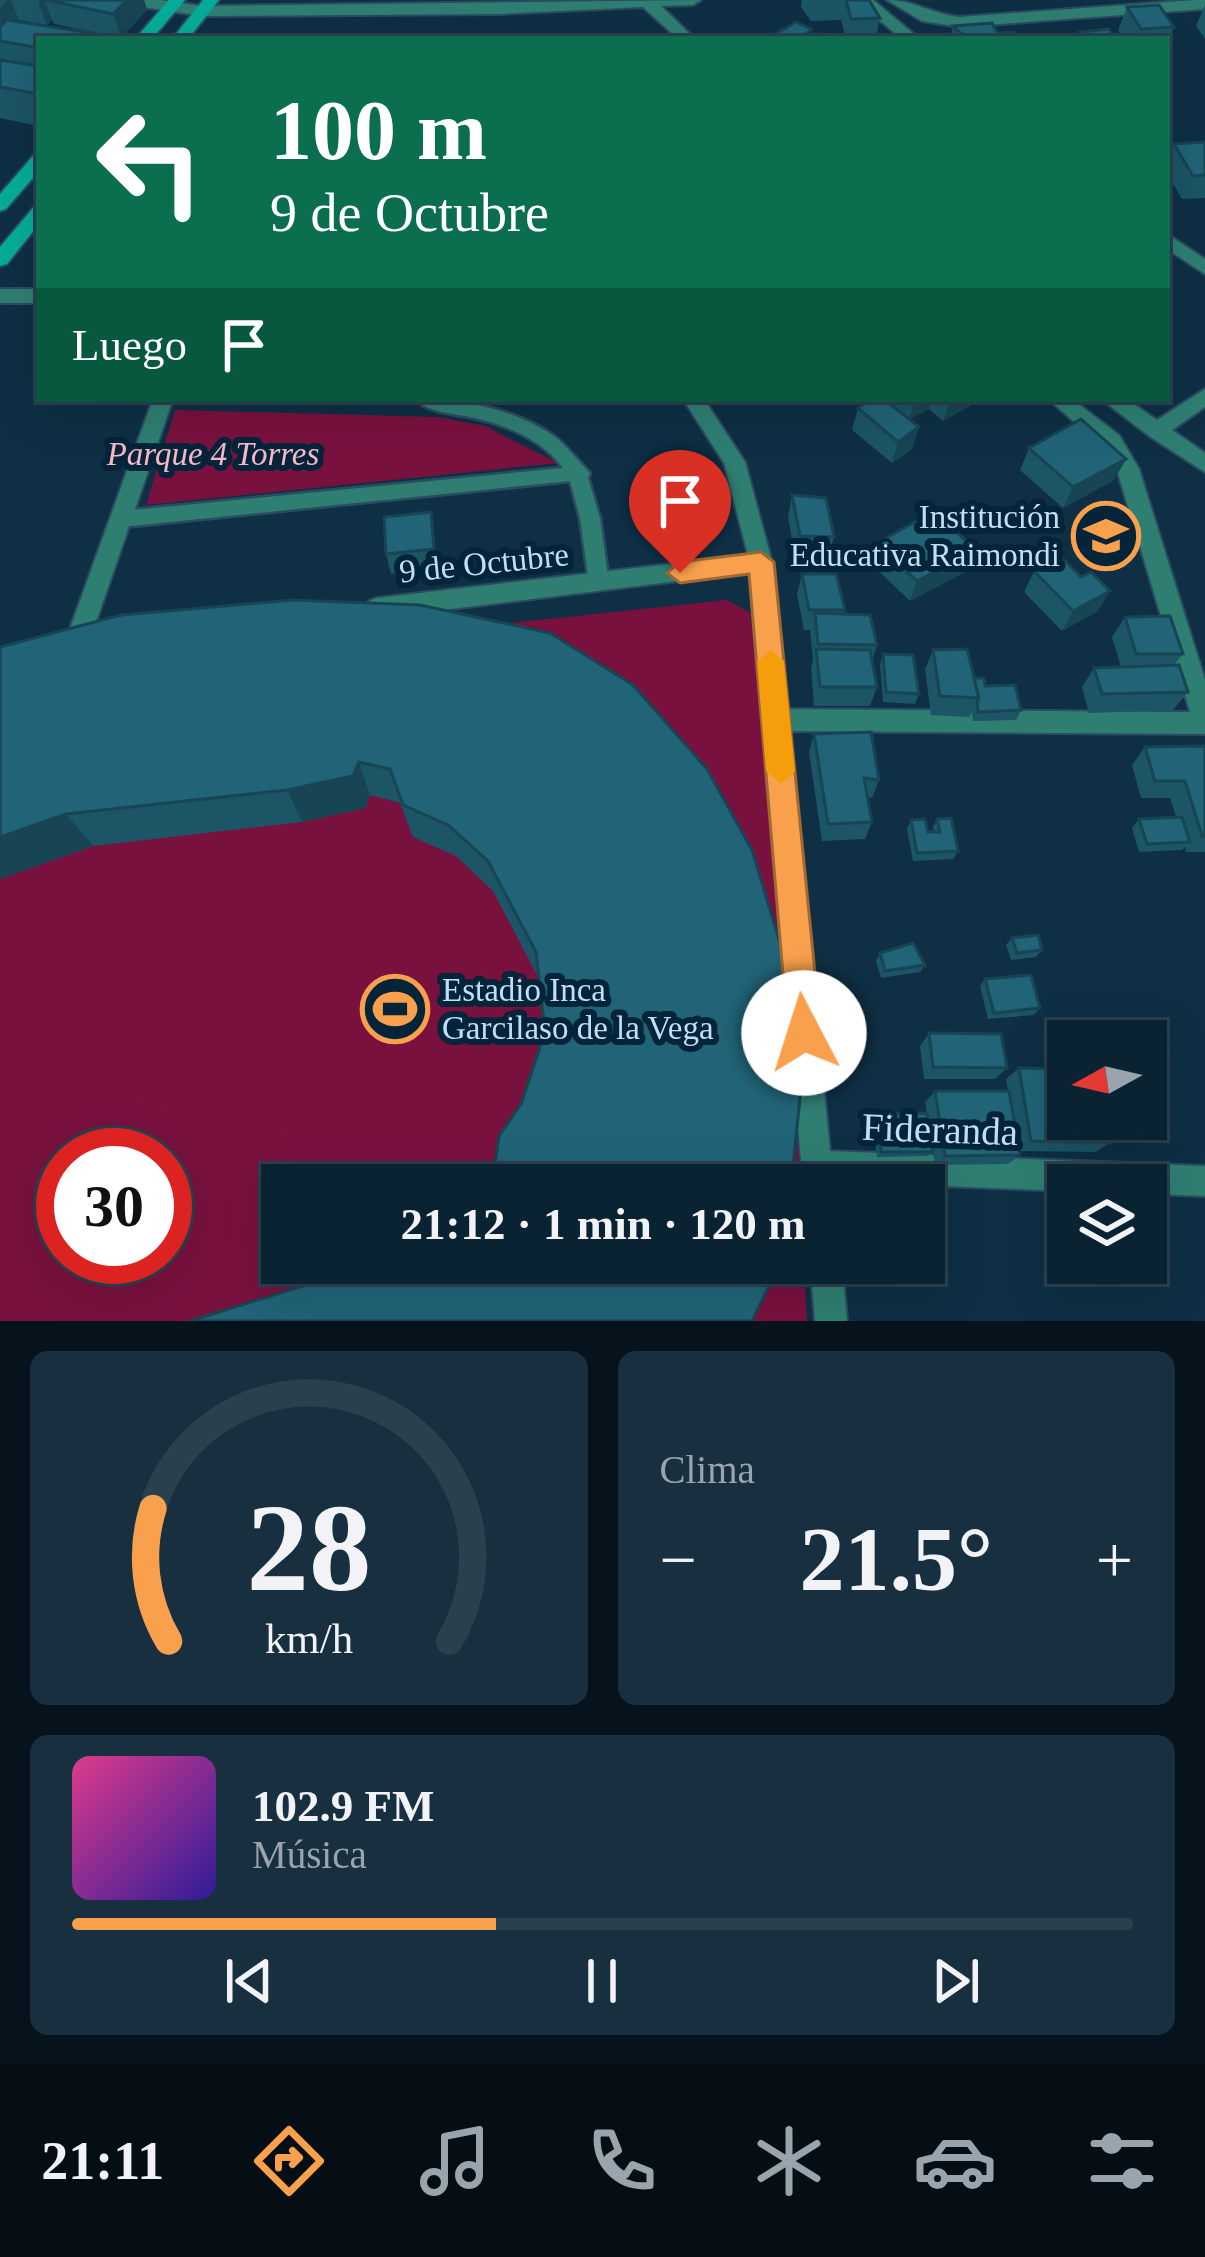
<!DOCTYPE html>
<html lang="es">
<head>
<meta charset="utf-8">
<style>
  :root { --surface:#0a2333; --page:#182f3f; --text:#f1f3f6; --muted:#99a4ac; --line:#2a404e; --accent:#f9a04d }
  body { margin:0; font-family:"Times New Roman",serif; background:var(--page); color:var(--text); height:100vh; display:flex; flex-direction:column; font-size:45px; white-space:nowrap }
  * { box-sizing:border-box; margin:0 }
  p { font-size:39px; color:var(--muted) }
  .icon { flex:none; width:66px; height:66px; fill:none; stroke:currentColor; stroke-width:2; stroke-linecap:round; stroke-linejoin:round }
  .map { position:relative; height:1321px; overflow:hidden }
  .side { display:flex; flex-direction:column; gap:30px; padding:30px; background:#06131c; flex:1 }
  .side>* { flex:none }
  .banner { position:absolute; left:36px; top:36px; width:1134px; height:366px; border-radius:0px; box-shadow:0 12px 48px #0002,0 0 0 3px var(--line); background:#0b6e4f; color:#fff; overflow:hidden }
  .needle { width:78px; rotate:262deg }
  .tools { position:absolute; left:1047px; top:1020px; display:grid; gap:24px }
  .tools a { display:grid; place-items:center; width:120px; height:120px; border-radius:0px; background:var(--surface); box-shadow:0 12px 48px #0002,0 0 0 3px var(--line); font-size:60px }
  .speed { position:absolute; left:36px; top:1128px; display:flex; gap:24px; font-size:60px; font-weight:700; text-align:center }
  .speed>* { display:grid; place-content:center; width:156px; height:156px; border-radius:50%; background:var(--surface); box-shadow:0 12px 48px #0002,0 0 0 3px var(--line); line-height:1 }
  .speed .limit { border:18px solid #d22; background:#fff; color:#111 }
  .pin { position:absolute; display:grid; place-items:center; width:102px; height:102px; color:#fff; margin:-123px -51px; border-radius:50% 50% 50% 0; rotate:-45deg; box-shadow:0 0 12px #0007 }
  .pin .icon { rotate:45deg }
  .me { position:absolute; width:132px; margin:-66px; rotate:355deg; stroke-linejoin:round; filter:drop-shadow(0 0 9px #0008) }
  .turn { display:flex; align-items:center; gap:42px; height:252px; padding:0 36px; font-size:54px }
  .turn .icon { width:156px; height:156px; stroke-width:2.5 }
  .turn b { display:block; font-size:84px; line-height:102px }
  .then { display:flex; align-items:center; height:114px; padding:0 36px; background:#0003; gap:24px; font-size:45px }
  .big { font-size:90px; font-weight:800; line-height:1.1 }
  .side .card { flex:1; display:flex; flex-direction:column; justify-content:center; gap:18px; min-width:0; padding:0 42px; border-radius:18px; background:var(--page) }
  .side .dial { align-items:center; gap:0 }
  .dial svg { height:312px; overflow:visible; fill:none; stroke:var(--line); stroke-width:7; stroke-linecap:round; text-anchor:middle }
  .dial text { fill:var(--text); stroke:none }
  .song { display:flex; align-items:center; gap:36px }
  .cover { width:144px; height:144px; border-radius:18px; background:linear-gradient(135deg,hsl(330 70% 55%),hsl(250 70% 35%)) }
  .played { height:12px; border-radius:6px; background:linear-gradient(90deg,var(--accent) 40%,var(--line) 40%) }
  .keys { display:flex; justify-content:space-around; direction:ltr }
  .heat { display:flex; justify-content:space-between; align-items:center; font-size:66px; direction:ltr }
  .side .tiles { flex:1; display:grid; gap:30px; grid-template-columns:1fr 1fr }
  .card:last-child { grid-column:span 2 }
  .trip { position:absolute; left:261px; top:1164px; width:684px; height:120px; border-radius:0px; background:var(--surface); box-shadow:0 12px 48px #0002,0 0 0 3px var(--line); font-weight:800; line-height:120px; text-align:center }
  .menu { display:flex; height:192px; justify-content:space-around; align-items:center; background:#040e14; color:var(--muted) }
  .menu .icon { width:84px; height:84px }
  .menu .on { color:var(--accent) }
  .menu b { font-size:54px; color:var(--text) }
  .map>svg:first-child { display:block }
  .green { fill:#79113f; fill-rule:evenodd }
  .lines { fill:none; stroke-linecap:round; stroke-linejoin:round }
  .lane-casing { stroke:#2a4b60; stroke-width:5 }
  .street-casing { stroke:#2a4b60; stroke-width:4 }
  .secondary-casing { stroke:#2a4b60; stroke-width:4 }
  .lane { fill:#2f7e72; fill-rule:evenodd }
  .street { fill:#2f7e72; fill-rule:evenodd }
  .secondary { fill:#05ad99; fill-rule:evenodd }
  .wall { fill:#1c5566 }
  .shaded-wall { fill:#174553 }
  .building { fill:#216377; stroke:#174553; stroke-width:3 }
  .route { fill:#f9a04d; stroke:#a26832; stroke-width:3 }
  .slow { fill:#f59e0b }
  .labels { text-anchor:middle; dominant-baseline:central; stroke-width:12; stroke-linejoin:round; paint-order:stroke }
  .park-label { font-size:33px; font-style:italic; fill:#f7b8c9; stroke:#032439 }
  .poi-label { font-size:33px; fill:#c0def5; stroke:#032439; text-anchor:end }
  .street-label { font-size:33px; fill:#c0def5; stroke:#032439 }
  .near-street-label { font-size:39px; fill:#c0def5; stroke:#032439 }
</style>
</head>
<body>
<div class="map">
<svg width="1205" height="1321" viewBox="0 0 1205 1321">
  <rect width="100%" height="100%" fill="#0e2f44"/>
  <!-- green -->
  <g class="green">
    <polygon points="175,410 438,417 485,426 558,463 146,505"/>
    <path d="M 727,600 L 750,613 L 782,863 L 800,1185 L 282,1185 L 282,1263 L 804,1263 L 807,1321 L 0,1321 L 0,677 ZM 63,1155 L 165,1155 L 165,1257 L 63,1257 Z"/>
  </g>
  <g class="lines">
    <!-- lane casing -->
    <g class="lane-casing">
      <path id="lane" d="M 415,399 C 460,399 512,408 551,434 C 567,445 578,461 590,473 L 588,478 L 600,518 L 609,583 L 606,589 L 592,589 L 589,583 L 580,518 L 570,481 L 122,527 L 112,519 L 122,511 L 563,468 C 542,439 504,424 470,417 C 450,413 429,413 415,399 Z"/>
    </g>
    <!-- street casing -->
    <g class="street-casing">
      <g id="street">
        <polygon points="121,0 160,0 202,6 701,0 693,5 661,6 695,39 678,39 643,7 500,14 202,16 129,5"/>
        <polygon points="855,0 873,0 920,39 902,39"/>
        <path d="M 887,0 C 913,0 933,14 959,17 L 1195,0 L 1205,0 L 1205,9 L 959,27 L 922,21 Z"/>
        <polygon points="1167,234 1205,259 1205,274 1167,249"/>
        <rect x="0" y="289" width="39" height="14"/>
        <polygon points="1205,389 1205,407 1172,430 1205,453 1205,472 1149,436 1101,399 1126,399 1157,420"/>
        <polygon points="153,399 173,399 87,648 83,655 67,655 63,648"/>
        <polygon points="683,399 704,399 745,462 772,562 787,709 1190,712 1117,470 1103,447 1048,399 1072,399 1119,435 1139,469 1205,680 1205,734 789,731 830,1151 1205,1166 1205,1196 1146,1194 1146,1185 1068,1185 1068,1191 833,1182 833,1185 803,1185 751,572 377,618 369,615 365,608 369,601 377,598 748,555 724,463"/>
        <polygon points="810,1263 842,1263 847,1321 815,1321"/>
      </g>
    </g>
    <!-- secondary casing -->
    <g class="secondary-casing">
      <g id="secondary">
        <polygon points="169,0 185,0 152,39 135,39"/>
        <polygon points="203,0 219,0 188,39 172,39"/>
        <polygon points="39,155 39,171 6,209 0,211 0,194 33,156"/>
        <polygon points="39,206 39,224 7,264 0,266 0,247 33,208"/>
      </g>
    </g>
    <!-- lane -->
    <use href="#lane" class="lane"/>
    <!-- street -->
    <use href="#street" class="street"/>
    <!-- secondary -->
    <use href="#secondary" class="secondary"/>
  </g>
  <!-- wall -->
  <g class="wall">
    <polygon points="0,0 144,0 147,10 121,38 54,24 52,20 47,25 19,20 18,21 105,35 106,39 39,39 39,126 0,118"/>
    <polygon points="802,0 869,0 880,18 876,39 846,39 841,20 811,21 801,7"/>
    <polygon points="1205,5 1205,39 1196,26"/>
    <polygon points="1127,7 1174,27 1167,44 1167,39 1124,39 1118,30"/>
    <polygon points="953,26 998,33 1019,39 950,39"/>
    <polygon points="1205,142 1205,198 1182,199 1167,173 1167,160 1174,144"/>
    <polygon points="886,399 973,399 970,406 943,421 929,409 909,419 919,427 912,449 892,463 852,430 858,408 907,418"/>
    <polygon points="1029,448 1126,459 1114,480 1063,508 1020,470"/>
    <polygon points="792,495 834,537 828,558 795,557 788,517"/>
    <polygon points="434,533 437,569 391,574 386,554"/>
    <polygon points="877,543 977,550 969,570 910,601 871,564"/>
    <polygon points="1034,571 1098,611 1062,631 1024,592"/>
    <polygon points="802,574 845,610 844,614 877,645 872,661 877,687 870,706 814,706 811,668 813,660 810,630 804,630 797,594"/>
    <polygon points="293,600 791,1185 521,1104 545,1032 538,977 493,891 456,856 413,837 400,803 370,795 365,808 302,822 93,846 0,879 0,647"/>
    <polygon points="1125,617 1183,654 1174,665 1188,692 1173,710 1089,713 1082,687 1094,668 1121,667 1112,637"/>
    <polygon points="933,650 1021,710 1016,720 973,721 972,712 969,717 931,715 925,669"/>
    <polygon points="883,654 919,694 915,704 883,702 880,664"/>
    <polygon points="814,734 879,780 872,798 868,797 872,822 865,839 822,841 809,752"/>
    <polygon points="1205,746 1205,852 1186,852 1185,847 1182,850 1139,852 1132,828 1139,819 1176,817 1170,798 1141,798 1132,765 1145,747"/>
    <polygon points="937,819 958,851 953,859 913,861 907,829 911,820 928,832 934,832 933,827"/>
    <polygon points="1012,938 1042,950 1036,957 1011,960 1006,945"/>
    <polygon points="880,953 925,965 920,972 881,978 876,961"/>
    <polygon points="985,979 1040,1008 1034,1015 988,1019 980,986"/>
    <polygon points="929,1033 1007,1068 995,1079 924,1079 920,1046"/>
    <polygon points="1019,1068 1110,1143 1095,1152 1020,1151 1020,1155 1008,1164 935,1165 933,1152 928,1156 877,1157 872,1119 876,1114 927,1113 925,1102 935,1091 1008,1091 1006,1079"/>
  </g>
  <!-- shaded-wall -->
  <g class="shaded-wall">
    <polygon points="7,0 11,0 19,20 1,41 0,8"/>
    <polygon points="40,0 73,0 45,1 52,20 47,25 38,2"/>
    <polygon points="127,0 144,0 147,10 121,38 113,14"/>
    <polygon points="915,399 932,399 929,409 909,420"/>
    <polygon points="950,399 973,399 970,406 943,421"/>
    <polygon points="919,427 912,449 892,463 898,442"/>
    <polygon points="1126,459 1114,480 1063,508 1073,487"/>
    <polygon points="431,512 434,533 437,569 434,549"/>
    <polygon points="977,550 969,570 910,601 917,581"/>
    <polygon points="1110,591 1098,611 1062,631 1073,611"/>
    <polygon points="359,762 370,795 365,808 302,822 287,790"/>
    <polygon points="66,814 93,846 0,879 0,837"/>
  </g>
  <!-- building -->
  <g class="building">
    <polygon points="46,0 127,0 113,14"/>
    <polygon points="846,0 869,0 880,18 851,19"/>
    <polygon points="1159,5 1174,27 1141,29 1127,7"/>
    <polygon points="7,20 105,35 102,39 39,39 39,48 0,41 0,27"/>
    <polygon points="796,22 811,29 806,35 824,34 835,39 779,39 772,36"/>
    <polygon points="992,23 1001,39 967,39 953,26"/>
    <polygon points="1109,29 1116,39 1085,39 1080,32"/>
    <polygon points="1014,32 1019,39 1001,39 998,33"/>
    <polygon points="0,60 39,66 39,88 34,93 0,87"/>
    <polygon points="1205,142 1205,175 1193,176 1174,144"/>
    <polygon points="871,399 884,399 919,427 898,442 858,408"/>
    <polygon points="1081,419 1126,459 1073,487 1029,448"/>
    <polygon points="792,495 826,498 834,537 800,536"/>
    <polygon points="431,512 434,549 386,554 384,517"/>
    <polygon points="933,512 977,550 917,581 877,543"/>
    <polygon points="1061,557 1081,577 1091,572 1110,591 1073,611 1034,571"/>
    <polygon points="802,574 836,574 845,610 809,610"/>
    <polygon points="293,600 420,605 550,633 633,685 707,769 752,850 785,959 802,1079 791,1185 492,1185 499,1136 521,1104 545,1032 536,952 488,861 448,825 403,805 390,769 359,762 353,776 287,790 66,814 0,837 0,647 121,615"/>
    <polygon points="815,613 870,615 877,645 818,644"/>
    <polygon points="1170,616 1183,654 1136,654 1125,617"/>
    <polygon points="816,649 870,650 877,687 820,687"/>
    <polygon points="967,649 979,698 940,696 933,650"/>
    <polygon points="883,654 913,655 919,694 886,692"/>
    <polygon points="1179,665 1188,692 1102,694 1094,668"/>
    <polygon points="974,678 984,678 985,686 1015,685 1021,710 978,712 977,702 979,698"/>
    <polygon points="871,732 879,780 864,778 872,822 828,824 814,734"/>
    <polygon points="1205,746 1205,836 1202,836 1185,781 1155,781 1145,747"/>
    <polygon points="1182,817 1190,842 1147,844 1139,819"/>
    <polygon points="951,818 958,851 917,853 911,820 925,819 928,832 940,832 937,819"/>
    <polygon points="1038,935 1042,950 1017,953 1012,938"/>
    <polygon points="913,943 925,965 885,971 880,953"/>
    <polygon points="1031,975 1040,1008 994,1013 985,979"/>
    <polygon points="929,1033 1001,1034 1007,1068 933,1067"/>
    <polygon points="1019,1068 1068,1069 1068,1119 1105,1119 1110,1143 1031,1141"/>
    <polygon points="935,1091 1009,1091 1020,1155 945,1156"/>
    <polygon points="927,1113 933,1152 881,1152 876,1114"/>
    <polygon points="377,1263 773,1263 768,1288 752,1321 190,1321"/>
  </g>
  <!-- route -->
  <polygon class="route" points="761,552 774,562 821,1033 816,1044 804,1049 793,1044 788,1033 749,574 680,583 667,573 680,562"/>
  <!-- slow -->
  <polygon class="slow" points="771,650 784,661 795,771 781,784 766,771 757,661"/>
  <!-- icons -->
  <defs>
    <g id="school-ring" transform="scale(3.45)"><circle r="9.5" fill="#032439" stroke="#f9a04d" stroke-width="1.5"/><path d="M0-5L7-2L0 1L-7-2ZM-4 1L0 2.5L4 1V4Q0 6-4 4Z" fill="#f9a04d"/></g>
    <g id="stadium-ring" transform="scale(3.45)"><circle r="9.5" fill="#032439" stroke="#f9a04d" stroke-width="1.5"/><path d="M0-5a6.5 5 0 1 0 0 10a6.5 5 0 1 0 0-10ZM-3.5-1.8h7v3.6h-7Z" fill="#f9a04d"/></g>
  </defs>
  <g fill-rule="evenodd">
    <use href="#school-ring" x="1106" y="536"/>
    <use href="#stadium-ring" x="395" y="1009"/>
  </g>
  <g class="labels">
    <!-- park labels -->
    <g class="park-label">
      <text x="213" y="454">Parque 4 Torres</text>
    </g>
    <!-- poi labels -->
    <g class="poi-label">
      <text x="1060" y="517">Institución<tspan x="1060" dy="38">Educativa Raimondi</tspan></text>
      <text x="442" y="990" text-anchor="start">Estadio Inca<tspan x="442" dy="38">Garcilaso de la Vega</tspan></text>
    </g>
    <!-- street labels -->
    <g class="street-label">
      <text transform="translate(484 563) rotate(-6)">9 de Octubre</text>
    </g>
    <!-- near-street labels -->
    <g class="near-street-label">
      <text transform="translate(940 1129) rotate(2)">Fideranda</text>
    </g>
  </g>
</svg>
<div class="tools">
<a><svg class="needle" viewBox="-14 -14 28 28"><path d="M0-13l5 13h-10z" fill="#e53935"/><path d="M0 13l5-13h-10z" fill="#99a4ac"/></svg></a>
<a><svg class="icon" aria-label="layers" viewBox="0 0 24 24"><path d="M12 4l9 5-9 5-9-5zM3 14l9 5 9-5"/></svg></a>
</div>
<div class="speed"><div class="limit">30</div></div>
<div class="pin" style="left:680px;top:573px;background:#d93025"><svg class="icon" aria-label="arrive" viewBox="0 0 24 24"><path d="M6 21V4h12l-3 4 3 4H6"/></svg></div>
<svg class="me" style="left:804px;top:1033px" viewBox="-20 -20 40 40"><circle r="19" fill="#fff"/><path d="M0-13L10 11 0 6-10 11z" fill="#f9a04d"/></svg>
<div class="trip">21:12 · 1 min · 120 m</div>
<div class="banner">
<div class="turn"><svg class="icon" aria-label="left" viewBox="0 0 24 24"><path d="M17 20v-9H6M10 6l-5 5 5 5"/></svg><div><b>100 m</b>9 de Octubre</div></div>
<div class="then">Luego<svg class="icon" aria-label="arrive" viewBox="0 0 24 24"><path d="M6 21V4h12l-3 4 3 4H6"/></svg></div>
</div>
</div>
<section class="side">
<div class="tiles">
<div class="card dial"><svg viewBox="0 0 100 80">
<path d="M14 69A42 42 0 1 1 86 69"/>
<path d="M14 69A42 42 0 0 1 10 35" stroke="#f9a04d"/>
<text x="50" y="56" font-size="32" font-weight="700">28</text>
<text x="50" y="72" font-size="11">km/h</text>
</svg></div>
<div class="card"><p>Clima</p>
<div class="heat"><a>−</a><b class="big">21.5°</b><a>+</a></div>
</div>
<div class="card">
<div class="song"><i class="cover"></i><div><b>102.9 FM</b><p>Música</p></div></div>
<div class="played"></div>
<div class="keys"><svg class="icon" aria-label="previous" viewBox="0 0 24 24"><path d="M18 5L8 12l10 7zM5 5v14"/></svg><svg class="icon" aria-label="pause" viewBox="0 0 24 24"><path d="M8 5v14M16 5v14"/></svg><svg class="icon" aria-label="next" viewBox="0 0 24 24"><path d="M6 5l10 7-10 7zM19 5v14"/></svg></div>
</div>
</div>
</section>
<nav class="menu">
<b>21:11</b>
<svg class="icon on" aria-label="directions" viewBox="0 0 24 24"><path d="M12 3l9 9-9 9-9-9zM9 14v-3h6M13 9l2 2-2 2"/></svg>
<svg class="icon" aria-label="music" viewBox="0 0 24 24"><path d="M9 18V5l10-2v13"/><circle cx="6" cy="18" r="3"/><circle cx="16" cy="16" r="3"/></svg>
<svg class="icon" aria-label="phone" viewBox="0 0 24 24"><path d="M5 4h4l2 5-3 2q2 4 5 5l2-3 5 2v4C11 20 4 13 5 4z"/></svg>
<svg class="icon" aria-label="climate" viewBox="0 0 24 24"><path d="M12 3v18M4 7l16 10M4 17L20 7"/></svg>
<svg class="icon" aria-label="car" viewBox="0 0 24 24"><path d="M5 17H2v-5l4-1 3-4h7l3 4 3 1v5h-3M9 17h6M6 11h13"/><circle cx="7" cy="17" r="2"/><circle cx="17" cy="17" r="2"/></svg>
<svg class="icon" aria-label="filters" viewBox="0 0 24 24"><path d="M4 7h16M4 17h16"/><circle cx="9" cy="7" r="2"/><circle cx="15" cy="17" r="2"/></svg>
</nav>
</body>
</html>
